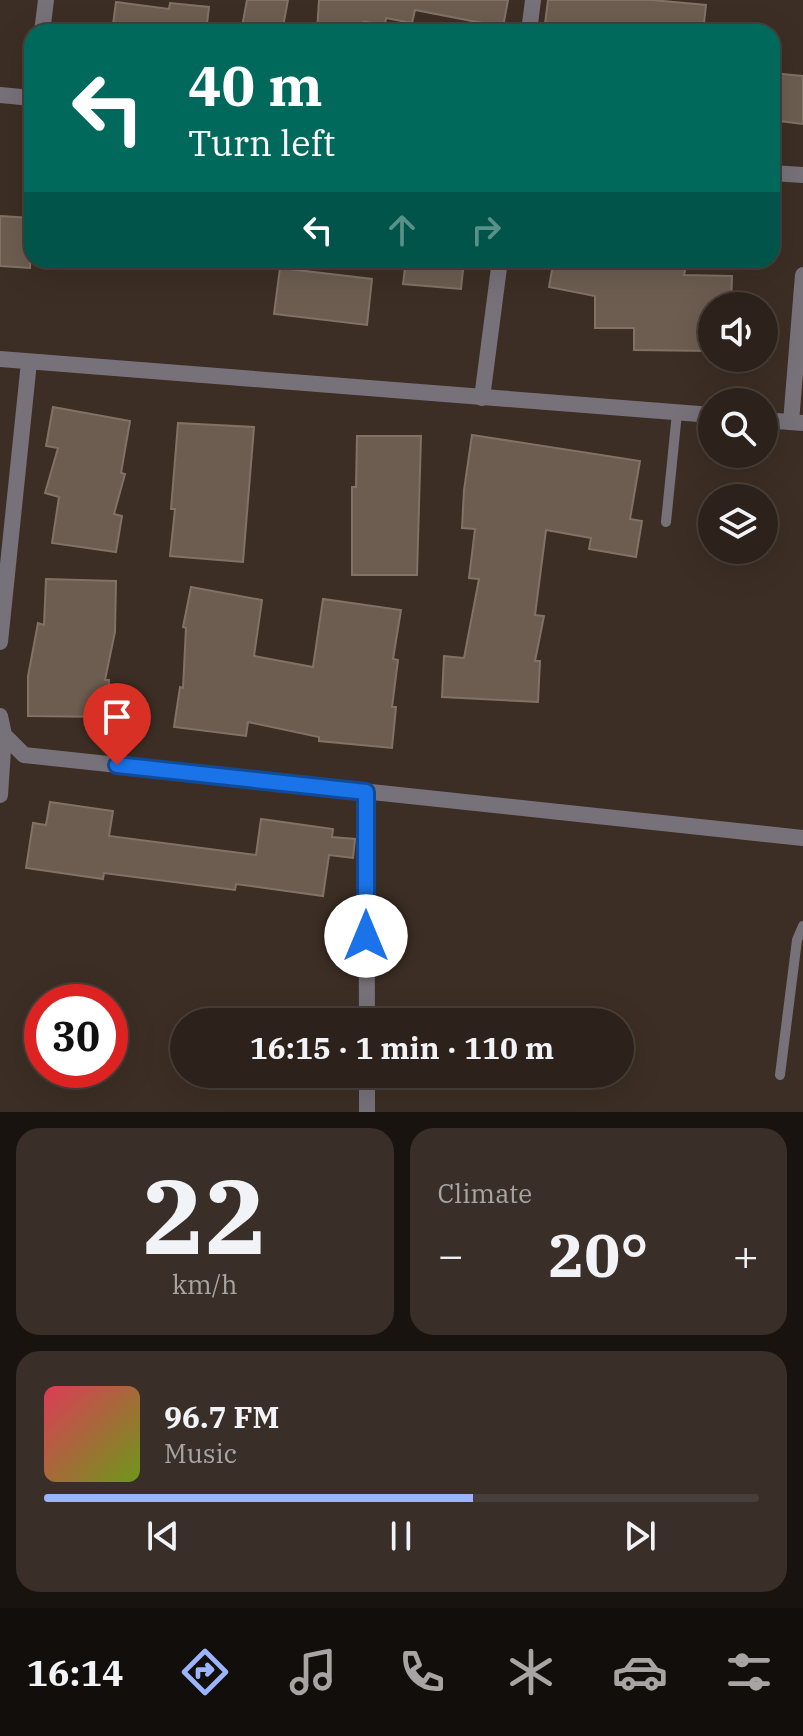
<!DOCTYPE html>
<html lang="en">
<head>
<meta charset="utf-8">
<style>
  :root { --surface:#2d221b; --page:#392f28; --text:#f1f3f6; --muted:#a7a4a3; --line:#483f3a; --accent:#9bb4fd }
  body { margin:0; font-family:"IBM Plex Serif",serif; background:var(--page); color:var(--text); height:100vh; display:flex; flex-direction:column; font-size:30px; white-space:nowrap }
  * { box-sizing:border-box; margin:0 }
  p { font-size:26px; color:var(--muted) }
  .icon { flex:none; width:44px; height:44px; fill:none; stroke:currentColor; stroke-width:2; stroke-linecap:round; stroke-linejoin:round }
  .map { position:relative; height:1112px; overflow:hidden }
  .details { display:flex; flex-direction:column; gap:16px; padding:16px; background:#19130f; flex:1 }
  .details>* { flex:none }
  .guide { position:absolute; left:24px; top:24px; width:756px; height:244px; border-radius:24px; box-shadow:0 8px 32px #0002,0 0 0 2px var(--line); background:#00695c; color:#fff; overflow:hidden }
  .fabs { position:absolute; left:698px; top:292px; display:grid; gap:16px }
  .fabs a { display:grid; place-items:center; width:80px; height:80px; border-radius:50%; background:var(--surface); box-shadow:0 8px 32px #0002,0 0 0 2px var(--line); font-size:40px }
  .speed { position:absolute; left:24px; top:984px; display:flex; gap:16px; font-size:40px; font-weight:700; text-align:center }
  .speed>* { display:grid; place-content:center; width:104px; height:104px; border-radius:50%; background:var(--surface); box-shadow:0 8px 32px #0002,0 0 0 2px var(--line); line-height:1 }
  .speed .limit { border:12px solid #d22; background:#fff; color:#111 }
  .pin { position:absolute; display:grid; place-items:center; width:68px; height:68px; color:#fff; margin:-82px -34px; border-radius:50% 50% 50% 0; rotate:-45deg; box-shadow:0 0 8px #0007 }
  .pin .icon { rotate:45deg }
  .me { position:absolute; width:88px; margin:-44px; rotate:0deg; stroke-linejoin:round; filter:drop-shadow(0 0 6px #0008) }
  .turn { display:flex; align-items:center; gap:28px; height:168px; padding:0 32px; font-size:36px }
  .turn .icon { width:104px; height:104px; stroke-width:2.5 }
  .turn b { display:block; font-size:56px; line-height:68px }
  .lanes { display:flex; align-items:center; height:76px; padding:0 32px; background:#0003; justify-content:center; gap:40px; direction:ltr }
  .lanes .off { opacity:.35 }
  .big { font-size:60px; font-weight:700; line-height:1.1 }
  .details .card { flex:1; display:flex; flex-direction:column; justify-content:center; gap:12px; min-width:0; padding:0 28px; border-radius:24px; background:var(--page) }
  .details .dial { align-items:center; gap:0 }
  .dial b { font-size:104px; line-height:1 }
  .song { display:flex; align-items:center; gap:24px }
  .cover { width:96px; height:96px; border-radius:12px; background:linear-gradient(135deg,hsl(350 70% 55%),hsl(80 70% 35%)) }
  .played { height:8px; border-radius:4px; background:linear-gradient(90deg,var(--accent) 60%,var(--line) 60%) }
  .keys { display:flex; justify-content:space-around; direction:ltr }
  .heat { display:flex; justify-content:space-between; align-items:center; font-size:44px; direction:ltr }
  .details .tiles { flex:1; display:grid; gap:16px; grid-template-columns:1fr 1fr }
  .card:last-child { grid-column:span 2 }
  .trip { position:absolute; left:170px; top:1008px; width:464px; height:80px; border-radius:40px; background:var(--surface); box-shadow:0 8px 32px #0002,0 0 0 2px var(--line); font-weight:700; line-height:80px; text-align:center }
  .tabs { display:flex; height:128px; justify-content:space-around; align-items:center; background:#120e0b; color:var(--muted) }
  .tabs .icon { width:56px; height:56px }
  .tabs .current { color:var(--accent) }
  .tabs b { font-size:36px; color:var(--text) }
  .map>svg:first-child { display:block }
  .building { fill:#6d5d51; stroke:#827266; stroke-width:2 }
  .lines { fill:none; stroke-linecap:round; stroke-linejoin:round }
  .service { stroke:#77727a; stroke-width:10 }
  .minor { stroke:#77727a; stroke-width:16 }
  .route-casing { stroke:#114b97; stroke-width:20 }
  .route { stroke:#1a73e8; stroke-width:14 }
</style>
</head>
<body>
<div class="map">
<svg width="803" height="1112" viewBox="0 0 803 1112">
  <rect width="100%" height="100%" fill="#3c2e24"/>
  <!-- building -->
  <g class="building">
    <polygon points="247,0 288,0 282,32 241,32"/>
    <polygon points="319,0 508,0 503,27 415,10 412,23 386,18 385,25 364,22 363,32 317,32"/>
    <polygon points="548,0 652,0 706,5 703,32 544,32"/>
    <polygon points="116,2 169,9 170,3 209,7 206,32 112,32"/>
    <polygon points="772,73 803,76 803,124 772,120"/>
    <polygon points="0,216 32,218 30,268 0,266"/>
    <polygon points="406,260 464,260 461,289 403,284"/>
    <polygon points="564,260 687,260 684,275 732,276 731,306 712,306 712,351 634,350 634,328 595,328 595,296 549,287 553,264 563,266"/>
    <polygon points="280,268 372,279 367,325 274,314"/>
    <polygon points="53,407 130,421 121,473 125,474 114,514 122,516 116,552 52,543 59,497 45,493 58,448 46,446"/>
    <polygon points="178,423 254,427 243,562 170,556 175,509 171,509"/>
    <polygon points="472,435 640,461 630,519 642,521 636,557 589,549 591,538 546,530 535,615 544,616 535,661 540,661 538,702 442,697 444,656 464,658 479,579 469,578 475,529 462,528 464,490"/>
    <polygon points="357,436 421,436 417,575 352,575 352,487 356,487"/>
    <polygon points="46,579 116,581 115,632 105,680 109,680 108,717 28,716 28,676 38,623 44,625"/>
    <polygon points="191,587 262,600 254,656 313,667 323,599 401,610 393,659 398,660 392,707 396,707 392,748 319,741 319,737 248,722 246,736 174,727 180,687 183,688 186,628 183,627"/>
    <polygon points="50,802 113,811 109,836 256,855 261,819 333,829 332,837 355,839 353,858 329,855 323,896 236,884 235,890 104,873 103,879 26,868 33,823 46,825"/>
  </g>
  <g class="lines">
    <!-- service -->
    <g class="service">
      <polyline points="666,522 677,413"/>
      <polyline points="780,1075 797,940 803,926"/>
    </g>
    <!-- minor -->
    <g class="minor">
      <polyline points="42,32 46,0"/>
      <polyline points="529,32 533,0"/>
      <polyline points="0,95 32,98"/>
      <polyline points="772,173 803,175"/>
      <polyline points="0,359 712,415"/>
      <polyline points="482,398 500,260"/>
      <polyline points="764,420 803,423"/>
      <polyline points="791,422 803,275"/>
      <polyline points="0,642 29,362"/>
      <polyline points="0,716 4,735 24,755 803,838"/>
      <polyline points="366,792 367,1022"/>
      <polyline points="0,795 4,735"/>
      <polyline points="367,1074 367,1112"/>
    </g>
  </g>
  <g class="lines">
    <!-- route casing -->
    <g class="route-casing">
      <polyline id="route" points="117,765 366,792 366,936"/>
    </g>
    <!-- route -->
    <use href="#route" class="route"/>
  </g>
</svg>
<div class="fabs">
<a><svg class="icon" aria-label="sound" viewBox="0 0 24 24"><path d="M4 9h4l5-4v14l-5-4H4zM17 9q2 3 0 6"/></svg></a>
<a><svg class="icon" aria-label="search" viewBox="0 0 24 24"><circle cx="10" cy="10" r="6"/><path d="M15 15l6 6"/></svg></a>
<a><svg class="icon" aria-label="layers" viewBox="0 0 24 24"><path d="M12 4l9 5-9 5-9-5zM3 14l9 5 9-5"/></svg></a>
</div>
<div class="speed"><div class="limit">30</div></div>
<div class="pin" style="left:117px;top:765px;background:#d93025"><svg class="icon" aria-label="arrive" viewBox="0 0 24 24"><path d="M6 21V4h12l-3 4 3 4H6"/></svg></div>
<svg class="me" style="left:366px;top:936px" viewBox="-20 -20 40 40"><circle r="19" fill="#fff"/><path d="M0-13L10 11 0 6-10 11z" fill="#1a73e8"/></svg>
<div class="trip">16:15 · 1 min · 110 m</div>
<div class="guide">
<div class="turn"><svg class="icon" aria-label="left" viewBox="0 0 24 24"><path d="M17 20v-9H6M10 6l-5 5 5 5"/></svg><div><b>40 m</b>Turn left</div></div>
<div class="lanes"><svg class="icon" aria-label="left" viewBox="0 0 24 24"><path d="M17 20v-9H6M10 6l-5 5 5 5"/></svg><svg class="icon off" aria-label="ahead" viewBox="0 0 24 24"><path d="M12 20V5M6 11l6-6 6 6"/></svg><svg class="icon off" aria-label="right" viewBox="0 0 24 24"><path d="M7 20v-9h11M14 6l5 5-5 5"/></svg></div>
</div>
</div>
<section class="details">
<div class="tiles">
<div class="card dial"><b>22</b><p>km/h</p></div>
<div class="card"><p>Climate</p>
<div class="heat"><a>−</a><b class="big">20°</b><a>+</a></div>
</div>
<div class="card">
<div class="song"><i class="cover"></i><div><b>96.7 FM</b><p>Music</p></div></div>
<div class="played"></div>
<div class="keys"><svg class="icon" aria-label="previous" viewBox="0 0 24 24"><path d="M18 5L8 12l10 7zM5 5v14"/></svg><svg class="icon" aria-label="pause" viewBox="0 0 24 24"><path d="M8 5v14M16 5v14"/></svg><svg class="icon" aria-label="next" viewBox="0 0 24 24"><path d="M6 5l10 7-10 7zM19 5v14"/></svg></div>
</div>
</div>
</section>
<nav class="tabs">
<b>16:14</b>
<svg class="icon current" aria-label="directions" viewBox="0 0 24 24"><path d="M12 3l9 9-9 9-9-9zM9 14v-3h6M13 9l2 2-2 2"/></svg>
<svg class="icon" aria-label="music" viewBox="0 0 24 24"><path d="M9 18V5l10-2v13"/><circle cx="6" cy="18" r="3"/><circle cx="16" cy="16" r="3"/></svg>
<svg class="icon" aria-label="phone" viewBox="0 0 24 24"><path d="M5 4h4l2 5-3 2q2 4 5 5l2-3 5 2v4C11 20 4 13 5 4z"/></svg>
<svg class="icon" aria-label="climate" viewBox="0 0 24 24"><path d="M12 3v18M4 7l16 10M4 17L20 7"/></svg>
<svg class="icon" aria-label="car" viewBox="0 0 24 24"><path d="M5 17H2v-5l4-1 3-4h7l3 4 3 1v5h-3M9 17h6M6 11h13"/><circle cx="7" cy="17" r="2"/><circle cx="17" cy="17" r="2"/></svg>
<svg class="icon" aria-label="filters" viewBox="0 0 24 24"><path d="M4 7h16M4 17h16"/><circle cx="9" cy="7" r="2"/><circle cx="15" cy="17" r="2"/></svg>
</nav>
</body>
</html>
